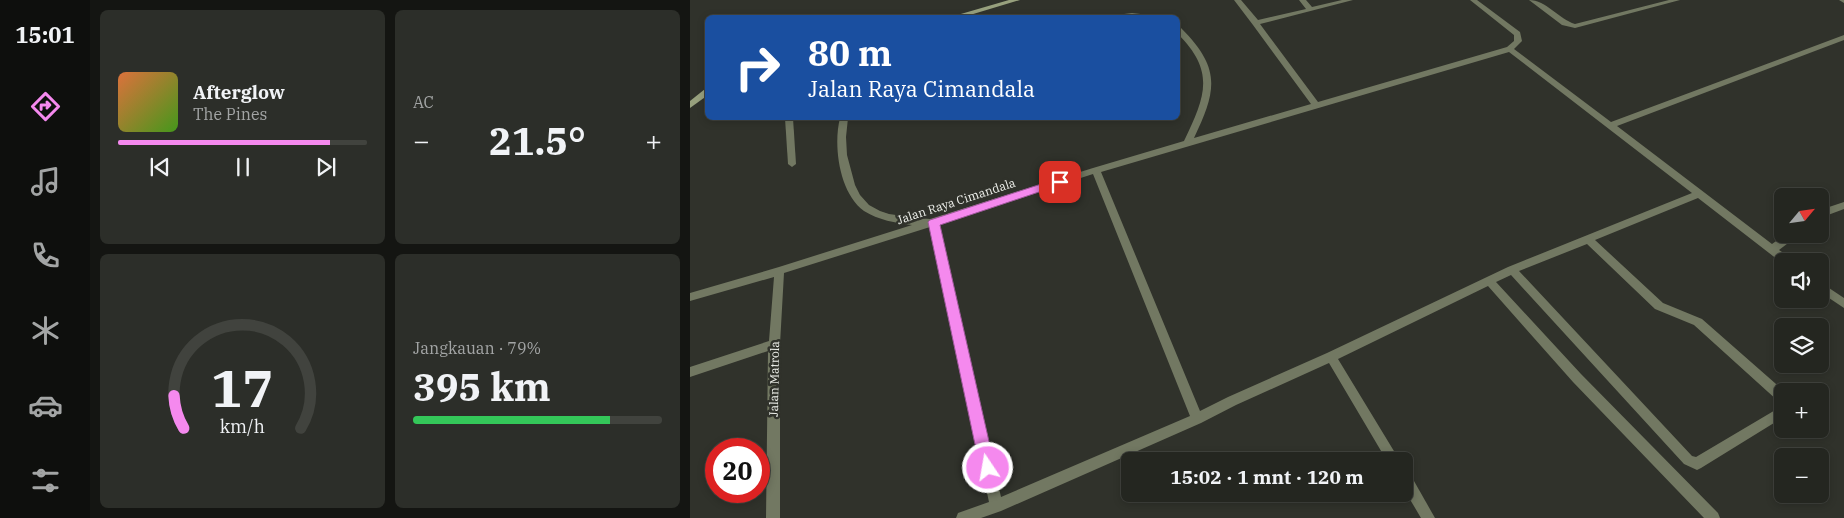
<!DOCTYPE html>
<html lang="id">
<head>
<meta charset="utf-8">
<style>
  :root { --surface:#242620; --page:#2c2e29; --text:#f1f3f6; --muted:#a3a5a5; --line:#41433e; --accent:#f589ee }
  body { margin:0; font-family:"IBM Plex Serif",serif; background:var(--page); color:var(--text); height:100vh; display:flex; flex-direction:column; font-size:19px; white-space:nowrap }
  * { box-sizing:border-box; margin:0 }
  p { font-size:16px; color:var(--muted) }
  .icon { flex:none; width:28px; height:28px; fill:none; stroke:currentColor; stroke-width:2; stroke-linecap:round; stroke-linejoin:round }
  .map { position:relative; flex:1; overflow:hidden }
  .details { display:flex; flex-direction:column; gap:10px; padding:10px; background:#141512; width:600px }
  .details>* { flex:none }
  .guide { position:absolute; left:15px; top:15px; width:475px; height:105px; border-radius:8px; box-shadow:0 2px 8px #0003,0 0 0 1px var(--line); background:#1a4fa0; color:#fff; overflow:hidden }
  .needle { width:32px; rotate:61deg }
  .buttons { position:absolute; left:1084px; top:188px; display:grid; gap:10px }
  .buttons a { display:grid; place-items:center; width:55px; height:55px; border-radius:8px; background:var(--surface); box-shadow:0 2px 8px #0003,0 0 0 1px var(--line); font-size:25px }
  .speed { position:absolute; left:15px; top:438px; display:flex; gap:10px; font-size:25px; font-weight:700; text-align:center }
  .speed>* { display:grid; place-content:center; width:65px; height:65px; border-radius:50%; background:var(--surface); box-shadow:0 2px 8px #0003,0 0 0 1px var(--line); line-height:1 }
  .speed .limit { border:8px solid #d22; background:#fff; color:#111 }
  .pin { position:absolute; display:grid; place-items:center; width:42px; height:42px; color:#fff; margin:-21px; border-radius:10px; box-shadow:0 2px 8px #0006 }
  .me { position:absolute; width:55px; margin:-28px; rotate:348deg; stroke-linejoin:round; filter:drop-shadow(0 0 4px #0008) }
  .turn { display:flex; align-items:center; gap:18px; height:105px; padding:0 20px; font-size:22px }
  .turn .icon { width:65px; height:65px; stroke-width:2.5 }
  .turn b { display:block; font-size:35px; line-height:42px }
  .big { font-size:38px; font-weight:800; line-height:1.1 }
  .details .widget { flex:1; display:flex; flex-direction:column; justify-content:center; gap:8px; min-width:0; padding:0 18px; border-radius:8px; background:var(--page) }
  .details .dial { align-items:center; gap:0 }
  .dial svg { height:130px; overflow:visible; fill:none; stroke:var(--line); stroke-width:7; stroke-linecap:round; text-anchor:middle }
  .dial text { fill:var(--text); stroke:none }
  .song { display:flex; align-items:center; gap:15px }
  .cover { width:60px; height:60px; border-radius:8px; background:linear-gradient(135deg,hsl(20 70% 55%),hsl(100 70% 35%)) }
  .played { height:5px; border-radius:2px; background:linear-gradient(90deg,var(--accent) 85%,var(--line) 85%) }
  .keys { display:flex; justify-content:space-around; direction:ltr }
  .heat { display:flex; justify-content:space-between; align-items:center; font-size:28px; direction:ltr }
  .charge { height:8px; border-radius:4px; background:linear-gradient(90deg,#34c759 79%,var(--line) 0) }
  .details .tiles { flex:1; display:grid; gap:10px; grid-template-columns:repeat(2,1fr) }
  .trip { position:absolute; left:431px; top:452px; width:292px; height:50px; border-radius:8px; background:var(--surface); box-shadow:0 2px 8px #0003,0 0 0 1px var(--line); font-weight:800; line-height:50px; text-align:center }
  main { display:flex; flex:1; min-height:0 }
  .dock { display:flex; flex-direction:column; width:90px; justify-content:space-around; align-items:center; background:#0e0f0d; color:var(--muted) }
  .dock .icon { width:35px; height:35px }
  .dock .selected { color:var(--accent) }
  .dock b { font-size:22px; color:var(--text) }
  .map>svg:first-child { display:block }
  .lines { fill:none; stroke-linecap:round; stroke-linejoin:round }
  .lane { fill:#727862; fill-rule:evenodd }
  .secondary { fill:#97a07d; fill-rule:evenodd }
  .route { fill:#f589ee; stroke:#9f599b }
  .labels { text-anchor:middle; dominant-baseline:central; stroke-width:5; stroke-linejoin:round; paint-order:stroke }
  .street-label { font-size:12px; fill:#f1f3ee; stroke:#30322b }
</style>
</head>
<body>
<main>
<nav class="dock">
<b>15:01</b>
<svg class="icon selected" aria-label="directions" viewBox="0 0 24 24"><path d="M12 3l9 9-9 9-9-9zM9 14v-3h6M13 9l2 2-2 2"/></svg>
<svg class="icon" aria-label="music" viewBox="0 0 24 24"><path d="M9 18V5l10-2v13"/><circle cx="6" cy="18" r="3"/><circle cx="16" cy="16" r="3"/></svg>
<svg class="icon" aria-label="phone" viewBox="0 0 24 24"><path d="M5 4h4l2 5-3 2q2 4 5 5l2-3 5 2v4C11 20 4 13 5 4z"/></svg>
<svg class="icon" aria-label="climate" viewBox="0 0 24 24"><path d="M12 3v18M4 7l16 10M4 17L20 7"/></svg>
<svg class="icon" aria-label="car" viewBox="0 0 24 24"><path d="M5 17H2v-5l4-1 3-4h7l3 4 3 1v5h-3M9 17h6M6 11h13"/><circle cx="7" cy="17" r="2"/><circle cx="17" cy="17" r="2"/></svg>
<svg class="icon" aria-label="filters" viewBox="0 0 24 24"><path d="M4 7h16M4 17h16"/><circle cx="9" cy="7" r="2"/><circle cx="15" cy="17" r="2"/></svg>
</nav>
<section class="details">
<div class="tiles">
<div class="widget">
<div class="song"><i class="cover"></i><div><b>Afterglow</b><p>The Pines</p></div></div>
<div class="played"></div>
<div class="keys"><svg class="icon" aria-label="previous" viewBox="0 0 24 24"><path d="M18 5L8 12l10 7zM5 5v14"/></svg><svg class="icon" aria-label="pause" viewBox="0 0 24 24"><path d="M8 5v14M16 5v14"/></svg><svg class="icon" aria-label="next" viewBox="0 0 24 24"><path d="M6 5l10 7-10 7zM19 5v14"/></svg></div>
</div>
<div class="widget"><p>AC</p>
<div class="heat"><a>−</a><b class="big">21.5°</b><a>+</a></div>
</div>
<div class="widget dial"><svg viewBox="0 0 100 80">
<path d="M14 69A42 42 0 1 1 86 69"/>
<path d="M14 69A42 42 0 0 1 8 49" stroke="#f589ee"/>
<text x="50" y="56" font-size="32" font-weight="700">17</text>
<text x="50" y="72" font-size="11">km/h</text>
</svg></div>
<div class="widget"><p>Jangkauan · 79%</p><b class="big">395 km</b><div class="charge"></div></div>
</div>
</section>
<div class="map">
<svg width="1154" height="518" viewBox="0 0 1154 518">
  <rect width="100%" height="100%" fill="#30322b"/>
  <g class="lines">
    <!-- lane -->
    <g class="lane">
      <path d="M 544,0 L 551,0 L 568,20 L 616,9 L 609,0 L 616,0 L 622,7 L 652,0 L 663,0 L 570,24 L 628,102 L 817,47 L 824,41 L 824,35 L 780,0 L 787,0 L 830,32 L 832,41 L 824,49 L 921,122 L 1154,35 L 1154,40 L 927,126 L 1082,244 L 1096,234 L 1108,234 L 1106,237 L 1089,250 L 1101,258 L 1102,261 L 1092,261 L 1092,263 L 1008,198 L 905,240 L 973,303 L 1012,319 L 1094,391 L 1092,391 L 1092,402 L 1088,401 L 1004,325 L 965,309 L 897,244 L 829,271 L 1002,456 L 1006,457 L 1092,406 L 1092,418 L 1011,468 L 1007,470 L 994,464 L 821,275 L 806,282 L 891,374 L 1028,513 L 1030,518 L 1014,518 L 883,382 L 798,286 L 648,359 L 710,461 L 697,461 L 639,363 L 546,405 L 511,423 L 311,511 L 291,518 L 266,518 L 268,513 L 299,502 L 240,227 L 94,273 L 90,344 L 90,518 L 76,518 L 78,351 L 0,377 L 0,367 L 79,341 L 84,277 L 0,301 L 0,293 L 89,267 L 222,225 C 206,223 188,220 174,211 C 149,193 143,145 150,118 L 158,118 L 156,137 L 157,155 L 165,185 L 170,195 L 179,205 L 190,211 L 199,214 L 227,218 L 240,219 L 403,168 L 494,141 C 515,97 526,72 488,34 L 488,28 L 491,28 C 531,68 527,90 504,138 L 621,104 L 563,25 ZM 819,52 L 1002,193 L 818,267 L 637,353 L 538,397 L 510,411 L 411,172 ZM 403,174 L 500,416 L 311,497 L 249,224 Z"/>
      <path d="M 839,0 C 856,0 869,19 885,24 L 979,0 L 990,0 L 885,28 L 872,25 Z"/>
      <polygon points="1149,0 1154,0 1154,3"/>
      <polygon points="442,13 459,15 468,18 417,18 426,15"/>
      <polygon points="95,118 103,118 106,164 102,167 98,164"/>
      <polygon points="1154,202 1154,209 1130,218 1130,210"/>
      <polygon points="1130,282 1154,298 1154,308 1130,292"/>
      <polygon points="715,473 720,474 745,518 731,518 715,491"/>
    </g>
    <!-- secondary -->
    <g class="secondary">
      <polygon points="319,0 330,0 270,18 257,18"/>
      <polygon points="15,89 18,89 18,95 0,108 0,101"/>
    </g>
  </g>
  <!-- route -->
  <polygon class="route" points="370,178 375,182 373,184 250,225 305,468 303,473 298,475 292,473 290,468 238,222 240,220"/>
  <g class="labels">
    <!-- street labels -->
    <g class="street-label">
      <text transform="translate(266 201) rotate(-18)">Jalan Raya Cimandala</text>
      <text transform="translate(84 379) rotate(-89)">Jalan Matrola</text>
    </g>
  </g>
</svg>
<div class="buttons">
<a><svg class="needle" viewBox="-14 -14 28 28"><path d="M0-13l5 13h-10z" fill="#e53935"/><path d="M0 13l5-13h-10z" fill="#a3a5a5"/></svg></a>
<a><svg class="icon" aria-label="sound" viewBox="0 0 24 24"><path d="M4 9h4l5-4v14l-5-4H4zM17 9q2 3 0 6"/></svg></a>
<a><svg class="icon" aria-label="layers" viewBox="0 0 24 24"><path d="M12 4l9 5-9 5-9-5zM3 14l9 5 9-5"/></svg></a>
<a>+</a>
<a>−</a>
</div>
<div class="speed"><div class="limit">20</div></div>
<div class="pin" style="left:370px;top:182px;background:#d93025"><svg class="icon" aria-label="arrive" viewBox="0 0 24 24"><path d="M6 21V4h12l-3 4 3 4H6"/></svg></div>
<svg class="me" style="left:298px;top:468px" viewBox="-20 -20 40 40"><circle r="17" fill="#f589ee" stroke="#fff" stroke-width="3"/><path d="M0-11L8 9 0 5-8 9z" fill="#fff"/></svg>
<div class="trip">15:02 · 1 mnt · 120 m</div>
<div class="guide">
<div class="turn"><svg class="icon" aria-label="right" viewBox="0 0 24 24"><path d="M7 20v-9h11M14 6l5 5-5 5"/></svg><div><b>80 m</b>Jalan Raya Cimandala</div></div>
</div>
</div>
</main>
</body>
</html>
